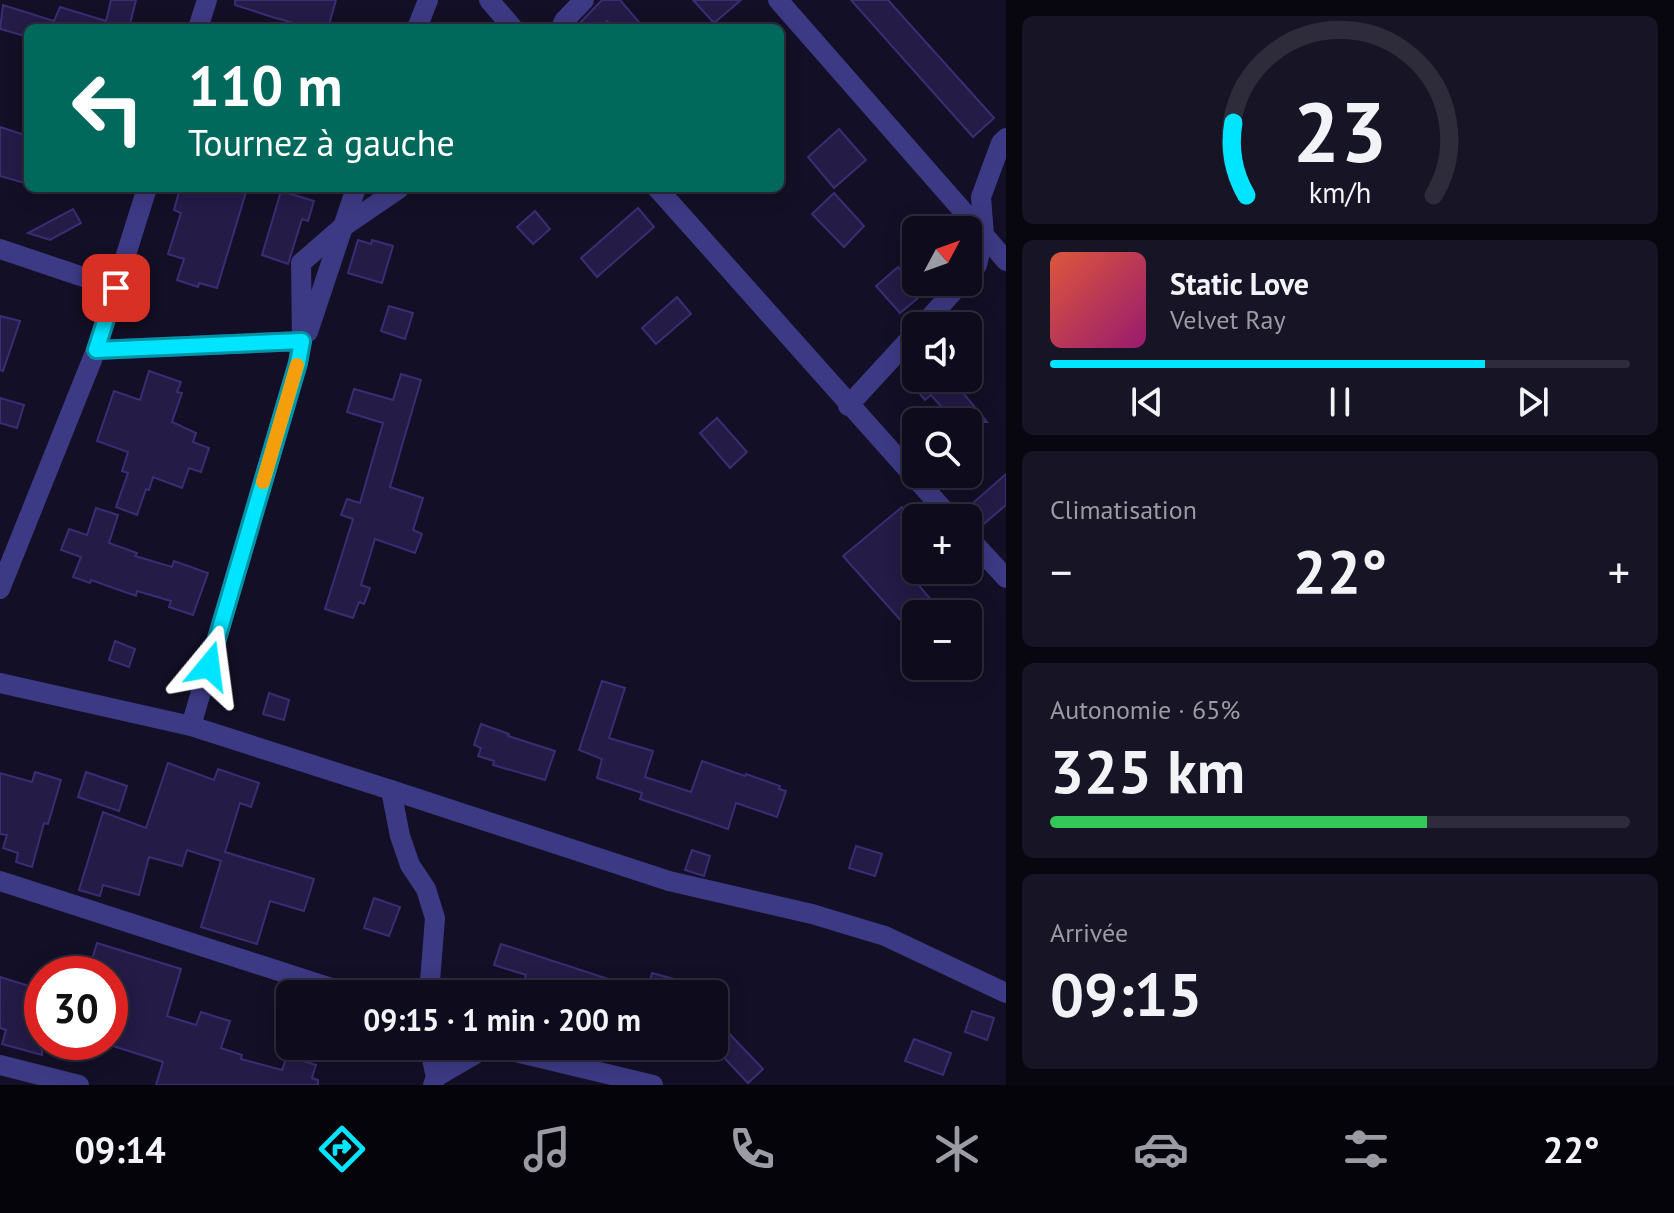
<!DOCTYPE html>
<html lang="fr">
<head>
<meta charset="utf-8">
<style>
  :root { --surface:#0e0b1c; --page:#171425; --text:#f1f3f6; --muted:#9b9ba3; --line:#2e2b3b; --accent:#00e5ff }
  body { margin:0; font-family:"PT Sans",sans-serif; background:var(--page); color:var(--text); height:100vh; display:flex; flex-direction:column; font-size:30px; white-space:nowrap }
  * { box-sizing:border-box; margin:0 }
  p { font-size:26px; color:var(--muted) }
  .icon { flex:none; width:44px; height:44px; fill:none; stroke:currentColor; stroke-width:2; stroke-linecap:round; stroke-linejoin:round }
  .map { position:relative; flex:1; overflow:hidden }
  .panel { display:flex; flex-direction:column; gap:16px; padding:16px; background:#08060f; width:668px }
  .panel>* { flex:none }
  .guide { position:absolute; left:24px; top:24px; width:760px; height:168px; border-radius:12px; box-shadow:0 4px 20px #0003,0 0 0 2px var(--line); background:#00695c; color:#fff; overflow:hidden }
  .needle { width:52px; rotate:49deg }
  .buttons { position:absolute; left:902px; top:216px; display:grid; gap:16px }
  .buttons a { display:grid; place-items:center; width:80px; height:80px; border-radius:12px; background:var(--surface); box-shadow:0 4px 20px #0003,0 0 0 2px var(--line); font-size:40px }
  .speed { position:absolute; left:24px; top:956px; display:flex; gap:16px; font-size:40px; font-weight:700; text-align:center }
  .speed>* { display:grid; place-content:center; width:104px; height:104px; border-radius:50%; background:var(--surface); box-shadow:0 4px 20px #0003,0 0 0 2px var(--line); line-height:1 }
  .speed .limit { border:12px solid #d22; background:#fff; color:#111 }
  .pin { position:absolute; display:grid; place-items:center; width:68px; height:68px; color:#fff; margin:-34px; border-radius:16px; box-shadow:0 4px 12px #0006 }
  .me { position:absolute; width:88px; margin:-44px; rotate:16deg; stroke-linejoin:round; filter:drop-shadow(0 0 6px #0008) }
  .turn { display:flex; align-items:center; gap:28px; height:168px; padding:0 32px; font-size:36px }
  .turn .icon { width:104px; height:104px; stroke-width:2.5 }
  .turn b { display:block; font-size:56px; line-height:68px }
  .big { font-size:60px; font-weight:700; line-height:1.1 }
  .panel .tile { flex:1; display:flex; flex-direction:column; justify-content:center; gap:12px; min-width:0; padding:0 28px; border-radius:12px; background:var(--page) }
  .panel .dial { align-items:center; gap:0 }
  .dial svg { height:208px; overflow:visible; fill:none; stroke:var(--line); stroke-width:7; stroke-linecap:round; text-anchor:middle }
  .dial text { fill:var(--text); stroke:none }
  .song { display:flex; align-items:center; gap:24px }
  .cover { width:96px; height:96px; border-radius:12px; background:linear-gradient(135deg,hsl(10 70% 55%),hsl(320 70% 35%)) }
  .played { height:8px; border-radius:4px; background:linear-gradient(90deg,var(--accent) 75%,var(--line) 75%) }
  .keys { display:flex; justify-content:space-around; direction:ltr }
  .heat { display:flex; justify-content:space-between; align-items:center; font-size:44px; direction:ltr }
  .charge { height:12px; border-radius:6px; background:linear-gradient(90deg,#34c759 65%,var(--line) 0) }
  .trip { position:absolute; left:276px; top:980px; width:452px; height:80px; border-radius:12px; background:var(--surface); box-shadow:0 4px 20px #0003,0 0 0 2px var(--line); font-weight:700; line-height:80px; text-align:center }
  .tabs { display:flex; height:128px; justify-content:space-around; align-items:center; background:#06040b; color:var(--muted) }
  .tabs .icon { width:56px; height:56px }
  .tabs .current { color:var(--accent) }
  .tabs b { font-size:36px; color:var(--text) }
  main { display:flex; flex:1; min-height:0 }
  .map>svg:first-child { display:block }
  .building { fill:#241b47; stroke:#3b2d73; stroke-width:2 }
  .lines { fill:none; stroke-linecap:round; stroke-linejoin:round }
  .street { stroke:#3d3a85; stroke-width:20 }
  .route-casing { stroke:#0095a6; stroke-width:20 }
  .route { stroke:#00e5ff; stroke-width:14 }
  .slow { stroke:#f59e0b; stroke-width:14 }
</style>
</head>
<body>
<main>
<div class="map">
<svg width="1006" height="1085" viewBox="0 0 1006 1085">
  <rect width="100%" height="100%" fill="#130f26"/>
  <!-- building -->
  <g class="building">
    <polygon points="111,0 136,0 129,28 28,28 28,37 0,29 3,5 54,21 60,7 106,21"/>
    <polygon points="235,0 336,0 328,28 312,28 272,17 235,5"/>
    <polygon points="602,0 620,0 644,28 613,28 607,21 599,28 575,28"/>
    <polygon points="693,0 741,0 714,23"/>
    <polygon points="851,0 888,0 994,118 973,137"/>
    <polygon points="0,127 28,136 28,184 0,176"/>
    <polygon points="839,129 866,160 834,188 808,157"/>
    <polygon points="180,188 233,188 246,192 217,288 199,283 198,287 177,280 184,259 168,254 181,213 174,210"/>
    <polygon points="281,191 314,201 308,221 302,219 288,264 262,255"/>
    <polygon points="834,193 864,226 844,247 812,214"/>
    <polygon points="638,208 654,227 597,277 581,258"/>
    <polygon points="73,209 81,223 50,240 28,233"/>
    <polygon points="535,211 550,229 533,244 517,227"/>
    <polygon points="358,240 371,244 372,240 393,246 382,283 348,273"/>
    <polygon points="898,267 910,282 937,282 900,313 876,286"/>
    <polygon points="677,297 691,314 656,344 642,328"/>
    <polygon points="389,306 413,313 405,339 381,331"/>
    <polygon points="0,316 20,321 3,371 0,370"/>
    <polygon points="149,371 181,382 177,392 182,393 172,422 196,433 193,442 209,448 201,472 189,468 182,488 153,477 149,490 146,489 137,515 116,507 128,473 122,471 128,452 97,441 114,391 140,400"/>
    <polygon points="401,374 421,380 390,487 423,498 413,530 422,534 415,553 375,539 361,585 370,588 364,604 359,602 353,618 325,609 353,519 341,515 347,499 360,503 383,423 347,412 354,389 393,400"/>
    <polygon points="907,378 951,378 987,422 955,422 931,395 925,400"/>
    <polygon points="0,398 24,405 17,428 0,423"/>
    <polygon points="717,418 747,452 730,468 700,433"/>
    <polygon points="1006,474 1006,505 980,527 965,510"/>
    <polygon points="902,507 916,523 916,582 931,600 904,624 843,556"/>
    <polygon points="96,508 118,515 109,543 137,553 135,556 172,567 174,561 208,573 193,615 169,607 171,601 137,591 136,596 91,580 90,583 73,577 81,557 61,550 69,529 87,535"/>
    <polygon points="115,641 135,649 129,667 109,660"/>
    <polygon points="602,681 625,688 609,738 653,751 645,777 691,792 702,761 745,776 746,774 780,786 779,789 786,791 777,817 736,803 728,829 640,799 642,793 597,778 602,759 579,750"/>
    <polygon points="269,693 289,700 284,720 263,714"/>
    <polygon points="481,724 509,734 508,736 555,751 545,780 493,765 494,761 478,756 481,748 474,745"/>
    <polygon points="168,763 214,780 218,769 259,783 251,807 240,803 225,852 314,879 304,911 270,901 257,944 201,927 221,861 187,850 182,866 149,857 139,895 103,885 100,896 79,890 103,812 146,828"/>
    <polygon points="35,772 61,780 48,824 44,823 32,867 16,862 18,853 3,848 7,835 0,834 0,773 32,782"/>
    <polygon points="86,772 127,786 119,811 78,797"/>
    <polygon points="856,846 882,854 875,876 849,868"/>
    <polygon points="692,850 710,856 704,876 685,870"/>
    <polygon points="374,898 400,907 389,936 364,928"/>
    <polygon points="97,943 181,969 167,1016 196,1025 201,1012 230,1021 221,1048 242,1055 241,1059 282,1070 287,1056 316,1065 312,1078 318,1080 318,1085 156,1085 163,1062 110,1045 110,969 91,963"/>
    <polygon points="501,944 645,991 645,994 520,994 526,975 494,965"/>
    <polygon points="652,973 674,979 670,994 648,989"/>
    <polygon points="0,977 42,990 42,1055 2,1044 6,1030 0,1028"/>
    <polygon points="972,1011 994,1018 987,1040 965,1032"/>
    <polygon points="720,1024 763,1069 748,1083 713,1046"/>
    <polygon points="914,1039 951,1053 943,1075 905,1061"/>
  </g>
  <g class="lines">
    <!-- street -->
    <g class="street">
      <polyline points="489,0 513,28"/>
      <polyline points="778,0 984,235 977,265 968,276"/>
      <polyline points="198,28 207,0"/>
      <polyline points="417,28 428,0"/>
      <polyline points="561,28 564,21 584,0"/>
      <polyline points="1006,138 1001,143 981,197 984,235 1006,261"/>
      <polyline points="657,188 951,518"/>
      <polyline points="0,249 116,288"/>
      <polyline points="922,326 962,282"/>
      <polyline points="308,332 356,188"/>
      <polyline points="302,341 298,363 191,726 391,790 400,836 410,865 426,889 435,918 429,994"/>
      <polyline points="96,350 302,341 301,263 340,229 400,188"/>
      <polyline points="848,406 916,332"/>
      <polyline points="968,537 1006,578"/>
      <polyline points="0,589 96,350 147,188"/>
      <polyline points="0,683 191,726"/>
      <polyline points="391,790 669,881 812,914 885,936 1006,993"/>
      <polyline points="0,881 350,994"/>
      <polyline points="429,1046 436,1077 433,1085"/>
      <polyline points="491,1046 653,1085"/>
      <polyline points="0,1065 79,1085"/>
      <polyline points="436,1077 489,1046"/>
    </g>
  </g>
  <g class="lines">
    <!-- route casing -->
    <g class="route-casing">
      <polyline id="route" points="116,288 96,350 302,341 298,363 209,666"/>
    </g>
    <!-- route -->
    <use href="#route" class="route"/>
    <!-- slow -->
    <polyline class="slow" points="263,482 297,365"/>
  </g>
</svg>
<div class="buttons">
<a><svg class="needle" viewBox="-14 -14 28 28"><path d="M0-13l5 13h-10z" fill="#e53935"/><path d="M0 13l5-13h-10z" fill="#9b9ba3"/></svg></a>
<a><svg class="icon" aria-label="sound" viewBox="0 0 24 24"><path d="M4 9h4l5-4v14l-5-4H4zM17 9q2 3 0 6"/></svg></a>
<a><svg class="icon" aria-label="search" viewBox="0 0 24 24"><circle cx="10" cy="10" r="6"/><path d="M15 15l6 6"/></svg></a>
<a>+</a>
<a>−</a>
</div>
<div class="speed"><div class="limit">30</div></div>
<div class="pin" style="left:116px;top:288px;background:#d93025"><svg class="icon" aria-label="arrive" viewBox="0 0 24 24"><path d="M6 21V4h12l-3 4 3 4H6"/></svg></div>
<svg class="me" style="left:209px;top:666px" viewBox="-20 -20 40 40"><path d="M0-17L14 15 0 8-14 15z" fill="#00e5ff" stroke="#fff" stroke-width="4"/></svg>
<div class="trip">09:15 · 1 min · 200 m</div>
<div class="guide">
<div class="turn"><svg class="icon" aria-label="left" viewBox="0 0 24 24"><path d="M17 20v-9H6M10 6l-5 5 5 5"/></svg><div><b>110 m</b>Tournez à gauche</div></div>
</div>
</div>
<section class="panel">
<div class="tile dial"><svg viewBox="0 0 100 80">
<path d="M14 69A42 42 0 1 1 86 69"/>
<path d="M14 69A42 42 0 0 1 9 41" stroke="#00e5ff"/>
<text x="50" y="56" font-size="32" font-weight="700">23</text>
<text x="50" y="72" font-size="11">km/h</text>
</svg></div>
<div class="tile">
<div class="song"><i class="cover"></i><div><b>Static Love</b><p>Velvet Ray</p></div></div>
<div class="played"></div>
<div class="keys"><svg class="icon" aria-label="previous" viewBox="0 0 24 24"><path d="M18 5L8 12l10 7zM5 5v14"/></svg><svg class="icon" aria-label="pause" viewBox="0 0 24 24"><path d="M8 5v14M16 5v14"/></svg><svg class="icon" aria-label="next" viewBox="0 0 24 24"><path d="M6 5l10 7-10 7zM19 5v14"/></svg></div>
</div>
<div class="tile"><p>Climatisation</p>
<div class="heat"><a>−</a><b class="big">22°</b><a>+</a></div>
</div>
<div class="tile"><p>Autonomie · 65%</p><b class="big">325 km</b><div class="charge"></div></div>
<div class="tile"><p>Arrivée</p><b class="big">09:15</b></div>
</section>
</main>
<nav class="tabs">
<b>09:14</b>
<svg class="icon current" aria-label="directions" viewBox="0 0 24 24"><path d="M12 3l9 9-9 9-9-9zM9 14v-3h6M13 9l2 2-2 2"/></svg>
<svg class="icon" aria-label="music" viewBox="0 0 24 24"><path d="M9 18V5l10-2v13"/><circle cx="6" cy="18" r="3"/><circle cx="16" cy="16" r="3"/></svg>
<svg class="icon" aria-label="phone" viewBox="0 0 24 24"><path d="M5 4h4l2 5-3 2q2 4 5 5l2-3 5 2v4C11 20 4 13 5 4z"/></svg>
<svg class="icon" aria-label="climate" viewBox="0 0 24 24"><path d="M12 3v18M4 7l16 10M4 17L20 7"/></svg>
<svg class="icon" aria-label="car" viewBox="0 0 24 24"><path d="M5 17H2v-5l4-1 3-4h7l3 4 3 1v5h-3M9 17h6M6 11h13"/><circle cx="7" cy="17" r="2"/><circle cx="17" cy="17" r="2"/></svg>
<svg class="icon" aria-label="filters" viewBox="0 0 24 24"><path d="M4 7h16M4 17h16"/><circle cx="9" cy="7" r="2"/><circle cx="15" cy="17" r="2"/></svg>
<b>22°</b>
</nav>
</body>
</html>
